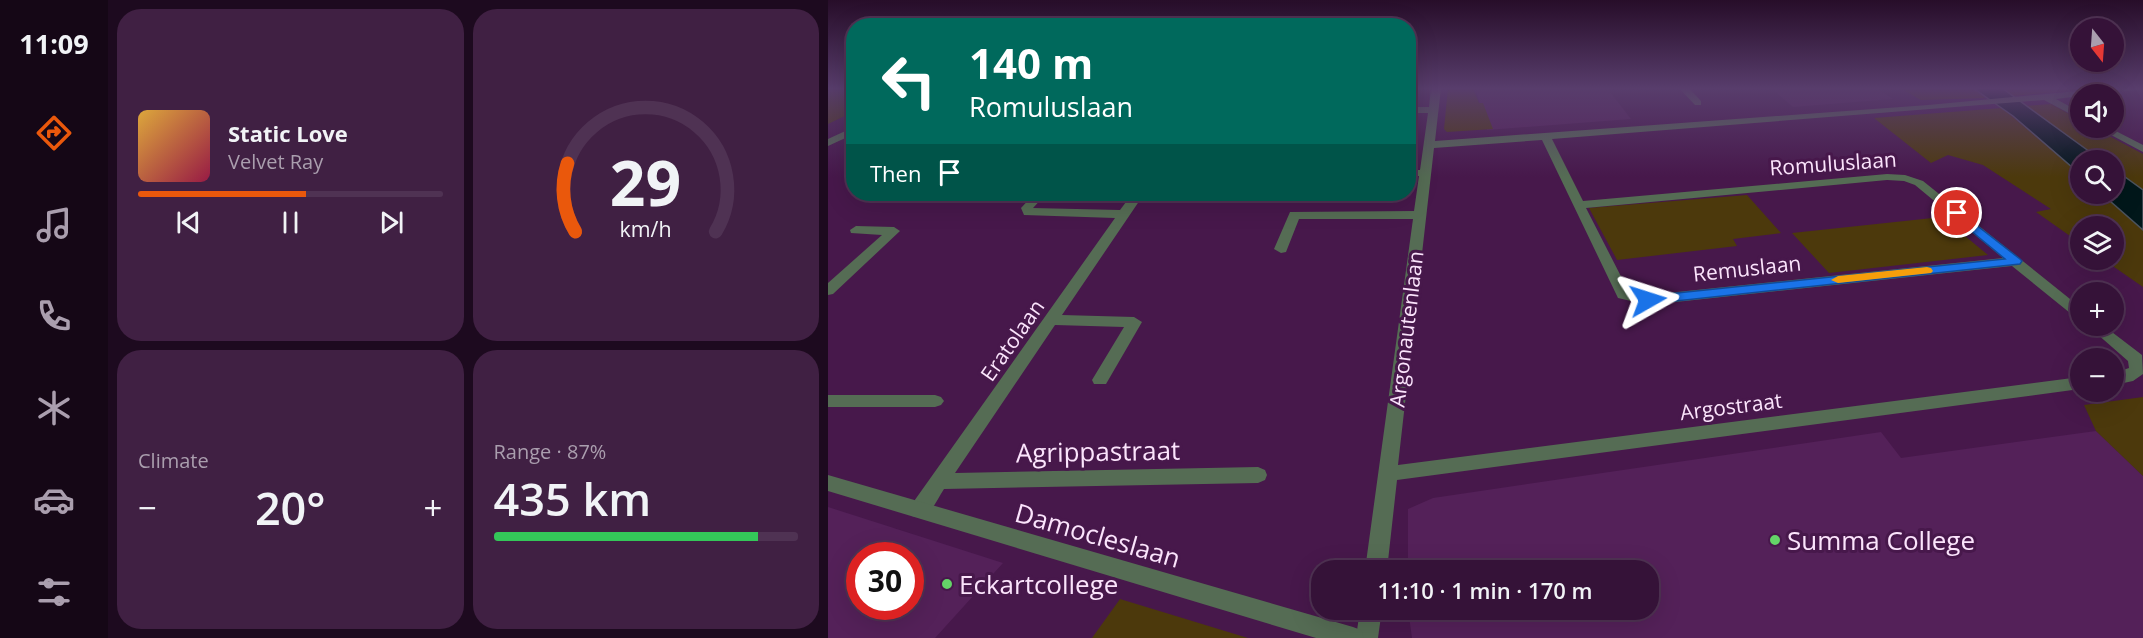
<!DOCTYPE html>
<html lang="en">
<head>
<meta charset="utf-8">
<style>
  :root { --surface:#351238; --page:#402043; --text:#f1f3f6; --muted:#aa9eae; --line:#4f3253; --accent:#ea580c }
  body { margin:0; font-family:"Open Sans",sans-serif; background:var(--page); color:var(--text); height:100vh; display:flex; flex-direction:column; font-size:22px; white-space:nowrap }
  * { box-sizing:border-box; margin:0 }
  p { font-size:20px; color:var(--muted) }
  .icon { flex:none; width:33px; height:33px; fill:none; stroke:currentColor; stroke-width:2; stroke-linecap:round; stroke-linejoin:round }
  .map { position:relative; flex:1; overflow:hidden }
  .details { display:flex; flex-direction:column; gap:9px; padding:9px; background:#1d0a1f; width:720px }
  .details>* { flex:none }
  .banner { position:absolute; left:18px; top:18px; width:570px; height:183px; border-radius:24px; box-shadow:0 6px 24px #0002,0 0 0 2px var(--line); background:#00695c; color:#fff; overflow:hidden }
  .needle { width:39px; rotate:163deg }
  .tools { position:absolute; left:1242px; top:18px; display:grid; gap:12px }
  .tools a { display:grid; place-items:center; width:54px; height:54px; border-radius:50%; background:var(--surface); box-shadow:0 6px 24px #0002,0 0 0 2px var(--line); font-size:30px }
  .speed { position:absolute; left:18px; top:542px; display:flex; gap:12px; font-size:30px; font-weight:700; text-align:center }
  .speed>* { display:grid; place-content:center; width:78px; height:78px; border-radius:50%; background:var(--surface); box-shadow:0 6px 24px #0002,0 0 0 2px var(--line); line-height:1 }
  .speed .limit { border:9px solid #d22; background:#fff; color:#111 }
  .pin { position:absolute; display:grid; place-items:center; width:51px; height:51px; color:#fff; margin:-26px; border:3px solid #fff; border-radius:50%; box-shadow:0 2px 6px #0007 }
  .me { position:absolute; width:66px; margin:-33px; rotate:84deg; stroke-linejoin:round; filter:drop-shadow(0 0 4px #0008) }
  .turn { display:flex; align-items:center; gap:21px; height:126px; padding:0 24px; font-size:27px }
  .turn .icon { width:78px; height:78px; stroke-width:2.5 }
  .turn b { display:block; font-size:42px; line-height:51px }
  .then { display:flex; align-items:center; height:57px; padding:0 24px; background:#0003; gap:12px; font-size:22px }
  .big { font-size:45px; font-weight:600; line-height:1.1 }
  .details .card { flex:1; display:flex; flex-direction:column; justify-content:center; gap:9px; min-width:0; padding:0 21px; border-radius:24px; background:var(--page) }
  .details .dial { align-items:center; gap:0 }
  .dial svg { height:156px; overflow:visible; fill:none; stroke:var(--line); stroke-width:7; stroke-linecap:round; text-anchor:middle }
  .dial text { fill:var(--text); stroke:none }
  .song { display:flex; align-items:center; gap:18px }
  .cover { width:72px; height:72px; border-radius:9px; background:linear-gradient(135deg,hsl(40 70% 55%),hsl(340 70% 35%)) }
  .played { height:6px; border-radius:3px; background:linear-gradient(90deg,var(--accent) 55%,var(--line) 55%) }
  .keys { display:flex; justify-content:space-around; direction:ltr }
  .heat { display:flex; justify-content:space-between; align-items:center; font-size:33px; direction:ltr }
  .charge { height:9px; border-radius:4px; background:linear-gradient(90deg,#34c759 87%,var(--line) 0) }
  .details .tiles { flex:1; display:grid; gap:9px; grid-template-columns:repeat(2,1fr) }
  .trip { position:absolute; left:483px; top:560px; width:348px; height:60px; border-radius:24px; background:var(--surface); box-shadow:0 6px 24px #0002,0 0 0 2px var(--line); font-weight:600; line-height:60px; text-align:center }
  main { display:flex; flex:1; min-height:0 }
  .dock { display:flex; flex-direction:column; width:108px; justify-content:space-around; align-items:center; background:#150716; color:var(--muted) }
  .dock .icon { width:42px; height:42px }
  .dock .current { color:var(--accent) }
  .dock b { font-size:27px; color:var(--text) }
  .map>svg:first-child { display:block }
  .built { fill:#542159; fill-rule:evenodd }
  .green { fill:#4c390c }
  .water { fill:#01171a; stroke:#4c545e; stroke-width:1.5 }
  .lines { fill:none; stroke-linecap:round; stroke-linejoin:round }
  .minor { fill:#556c54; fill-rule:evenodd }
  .tertiary { fill:#556c54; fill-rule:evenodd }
  .route { fill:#1a73e8; stroke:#114b97; stroke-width:1.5 }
  .slow { fill:#f59e0b }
  .poi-dot { fill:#64d468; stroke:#47184b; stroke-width:2 }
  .labels { text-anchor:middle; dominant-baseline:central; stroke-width:6; stroke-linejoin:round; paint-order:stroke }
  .street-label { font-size:21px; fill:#fbe4fc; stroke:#47184b }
  .near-street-label { font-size:26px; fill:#fbe4fc; stroke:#47184b }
  .near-poi-label { font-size:26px; fill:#fbe4fc; stroke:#47184b; text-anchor:start }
</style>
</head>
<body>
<main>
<nav class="dock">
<b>11:09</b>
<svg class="icon current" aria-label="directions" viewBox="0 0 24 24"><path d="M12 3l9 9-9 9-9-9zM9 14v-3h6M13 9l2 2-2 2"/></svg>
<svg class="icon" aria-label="music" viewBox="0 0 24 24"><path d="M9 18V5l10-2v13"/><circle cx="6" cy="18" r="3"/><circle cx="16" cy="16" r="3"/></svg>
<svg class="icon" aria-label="phone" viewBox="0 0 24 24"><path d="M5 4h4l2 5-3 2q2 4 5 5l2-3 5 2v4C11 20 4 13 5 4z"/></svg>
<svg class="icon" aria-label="climate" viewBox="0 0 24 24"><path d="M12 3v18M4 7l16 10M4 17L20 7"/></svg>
<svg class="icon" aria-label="car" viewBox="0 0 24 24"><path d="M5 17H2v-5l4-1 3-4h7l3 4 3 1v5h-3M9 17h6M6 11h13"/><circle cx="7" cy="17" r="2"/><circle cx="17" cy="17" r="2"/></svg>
<svg class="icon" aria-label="filters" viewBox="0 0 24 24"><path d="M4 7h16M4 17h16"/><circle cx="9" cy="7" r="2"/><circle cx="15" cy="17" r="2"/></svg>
</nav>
<section class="details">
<div class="tiles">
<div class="card">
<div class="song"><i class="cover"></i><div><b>Static Love</b><p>Velvet Ray</p></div></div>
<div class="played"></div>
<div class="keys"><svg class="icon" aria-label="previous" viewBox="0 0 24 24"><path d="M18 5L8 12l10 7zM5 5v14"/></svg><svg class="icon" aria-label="pause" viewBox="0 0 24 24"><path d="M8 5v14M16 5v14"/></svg><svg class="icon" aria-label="next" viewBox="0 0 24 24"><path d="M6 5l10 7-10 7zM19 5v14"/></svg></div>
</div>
<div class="card dial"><svg viewBox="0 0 100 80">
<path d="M14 69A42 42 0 1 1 86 69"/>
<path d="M14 69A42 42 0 0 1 10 34" stroke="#ea580c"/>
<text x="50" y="56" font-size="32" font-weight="700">29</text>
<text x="50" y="72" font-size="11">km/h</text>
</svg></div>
<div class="card"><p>Climate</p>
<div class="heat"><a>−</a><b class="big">20°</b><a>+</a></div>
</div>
<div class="card"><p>Range · 87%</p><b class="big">435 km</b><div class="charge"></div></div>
</div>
</section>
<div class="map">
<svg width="1315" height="638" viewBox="0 0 1315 638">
  <rect width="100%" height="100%" fill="#47184b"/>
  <!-- built -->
  <g class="built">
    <polygon points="671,88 779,88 803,119 659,130 648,90"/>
    <polygon points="943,88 1048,88 1065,99 965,107"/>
    <polygon points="1268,431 1315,476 1315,638 584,638 580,609 820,609 820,570 580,570 580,509 605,498 1053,432 1073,458"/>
    <path d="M 0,507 L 175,563 L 107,638 L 0,638 ZM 32,555 L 82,555 L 82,606 L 32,606 Z"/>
  </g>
  <!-- green -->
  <g class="green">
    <polygon points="0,88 26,88 25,112 0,124"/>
    <polygon points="620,88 645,88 651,103 655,103 665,129 619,132 616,129"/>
    <polygon points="1072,88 1145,88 1157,98 1093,100"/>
    <polygon points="1174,88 1274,88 1184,96"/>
    <polygon points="1223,104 1252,120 1252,128 1266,128 1315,154 1315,190 1286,169 1286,160 1273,160 1197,106"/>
    <polygon points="1174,108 1252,174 1252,194 1274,194 1315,230 1315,287 1276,260 1286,260 1286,226 1252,226 1252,243 1208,212 1223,209 1155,165 1120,155 1103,163 1046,118"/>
    <polygon points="919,195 953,233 905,239 909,246 789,260 761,208"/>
    <polygon points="1114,217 1160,255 1001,273 964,233"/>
    <polygon points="1315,397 1315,476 1268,431 1256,405"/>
    <polygon points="292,599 420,638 264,638"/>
  </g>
  <!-- water -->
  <g class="water">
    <polygon points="1145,88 1174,88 1273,160 1252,160 1252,174 1185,116"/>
    <polygon points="1286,169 1315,190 1315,230 1274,194 1286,194"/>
  </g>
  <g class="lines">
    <!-- minor -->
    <g class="minor">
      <path d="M 603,88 L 613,88 L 607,141 L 1100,105 L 1282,88 L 1315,88 L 1315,90 L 1252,94 L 1252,96 L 1228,99 L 1252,112 L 1252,119 L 1216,100 L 724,139 L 755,201 L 1059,174 L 1077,175 L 1095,181 L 1252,307 L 1252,319 L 1247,317 L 1184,266 L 820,305 L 790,298 L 714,140 L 606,148 L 570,465 L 1252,377 L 1252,389 L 569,480 L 559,570 L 537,570 L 585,219 L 471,219 L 458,252 L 453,253 L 446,249 L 462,212 L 586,211 L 591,176 L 580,176 L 580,170 L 592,170 L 600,113 L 580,113 L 580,107 L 601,107 ZM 1059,180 L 1076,181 L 1087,185 L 1175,258 L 820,295 L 801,292 L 758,208 Z"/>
      <polygon points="851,88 861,88 873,101 873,105 867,105"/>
      <polygon points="1270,128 1282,128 1315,145 1315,152"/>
      <path d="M 206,194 L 218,194 L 205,208 L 292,210 L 304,194 L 316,194 L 234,315 L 306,317 L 314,322 L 278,384 L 266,384 L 264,380 L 296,327 L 227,325 L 127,473 L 430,467 L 437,470 L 439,475 L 437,480 L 430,483 L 116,489 C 108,501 101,522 84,516 L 81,510 L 84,504 L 287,218 L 196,215 L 193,208 Z"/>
      <polygon points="28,226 66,227 72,231 5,294 0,295 0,283 54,235 23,233 22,230"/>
      <polygon points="1260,326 1276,326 1314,355 1315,374 1305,381 1286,385 1286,373 1301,368 1300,361"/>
      <polygon points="0,395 107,395 113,397 116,401 113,405 107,407 0,407"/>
      <polygon points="532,609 554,609 550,638 528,638"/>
    </g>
    <!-- tertiary -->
    <g class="tertiary">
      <polygon points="26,127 26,134 0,146 0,139"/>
      <polygon points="0,475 525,627 533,630 536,638 488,638 0,491"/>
    </g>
  </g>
  <!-- sky -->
  <linearGradient id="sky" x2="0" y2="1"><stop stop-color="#270d29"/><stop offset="0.5" stop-color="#583d6c"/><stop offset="1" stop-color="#583d6c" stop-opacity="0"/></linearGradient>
  <rect width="1315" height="177" fill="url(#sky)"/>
  <!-- route -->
  <polygon class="route" points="1129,210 1192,259 1194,261 1192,264 820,304 813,300 820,296 1177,259 1125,216 1125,211"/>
  <!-- slow -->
  <polygon class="slow" points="1099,267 1103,268 1105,271 1103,273 1010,283 1003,280 1010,276"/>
  <!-- markers -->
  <g class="poi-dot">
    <circle cx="947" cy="540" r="6"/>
    <circle cx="119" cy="584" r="6"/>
  </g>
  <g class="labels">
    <!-- street labels -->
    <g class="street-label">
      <text transform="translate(1005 163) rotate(-4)">Romuluslaan</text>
      <text transform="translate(919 268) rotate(-6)">Remuslaan</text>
      <text transform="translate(578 329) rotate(-83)">Argonautenlaan</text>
      <text transform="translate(184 340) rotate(-55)">Eratolaan</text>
      <text transform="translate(903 406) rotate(-7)">Argostraat</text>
    </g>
    <!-- near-street labels -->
    <g class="near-street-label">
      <text transform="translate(270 451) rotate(-1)">Agrippastraat</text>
      <text transform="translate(270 535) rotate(16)">Damocleslaan</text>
    </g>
    <!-- near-poi labels -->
    <g class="near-poi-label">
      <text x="959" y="540">Summa College</text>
      <text x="131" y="584">Eckartcollege</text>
    </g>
  </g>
</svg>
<div class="tools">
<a><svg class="needle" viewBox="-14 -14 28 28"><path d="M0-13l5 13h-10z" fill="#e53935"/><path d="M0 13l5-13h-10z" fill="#aa9eae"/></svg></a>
<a><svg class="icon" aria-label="sound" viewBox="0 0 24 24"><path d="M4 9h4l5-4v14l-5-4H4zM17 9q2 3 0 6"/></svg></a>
<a><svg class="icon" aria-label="search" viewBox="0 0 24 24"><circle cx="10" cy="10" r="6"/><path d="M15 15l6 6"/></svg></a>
<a><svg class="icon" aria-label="layers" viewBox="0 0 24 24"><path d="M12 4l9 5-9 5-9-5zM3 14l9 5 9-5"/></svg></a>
<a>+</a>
<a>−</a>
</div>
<div class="speed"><div class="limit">30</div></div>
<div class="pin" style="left:1129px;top:213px;background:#d93025"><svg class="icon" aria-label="arrive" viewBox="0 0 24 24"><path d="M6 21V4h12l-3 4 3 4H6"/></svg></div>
<svg class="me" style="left:820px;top:300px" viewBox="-20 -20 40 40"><path d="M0-17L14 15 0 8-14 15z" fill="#1a73e8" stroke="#fff" stroke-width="4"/></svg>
<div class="trip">11:10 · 1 min · 170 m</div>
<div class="banner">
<div class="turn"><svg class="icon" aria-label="left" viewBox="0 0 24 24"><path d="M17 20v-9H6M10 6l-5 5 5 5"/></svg><div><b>140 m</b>Romuluslaan</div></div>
<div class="then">Then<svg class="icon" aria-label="arrive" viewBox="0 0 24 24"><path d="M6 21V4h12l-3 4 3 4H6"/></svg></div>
</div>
</div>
</main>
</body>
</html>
